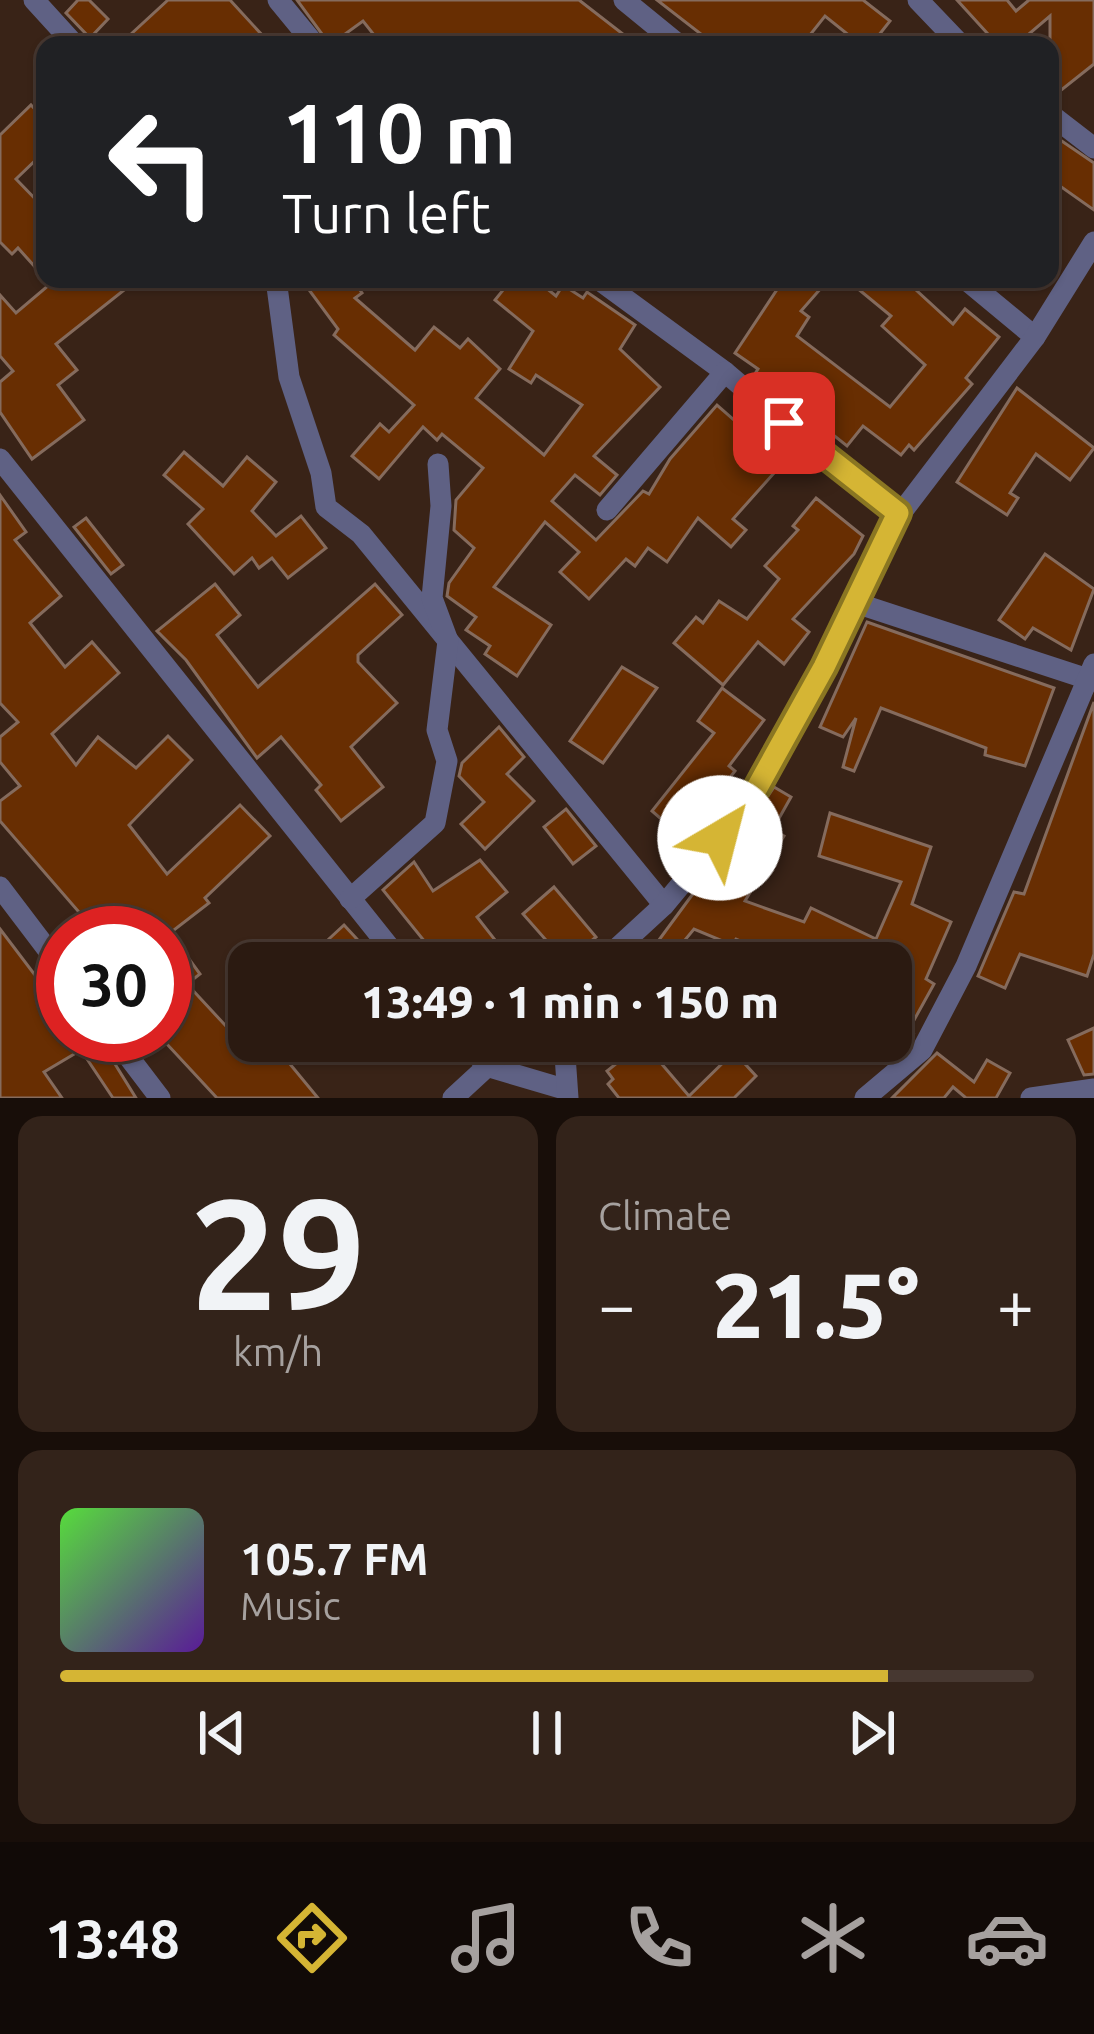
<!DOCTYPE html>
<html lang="en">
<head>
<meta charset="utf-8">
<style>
  :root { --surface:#2b1a11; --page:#33231a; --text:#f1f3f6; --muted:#a6a19f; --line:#473831; --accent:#d5b534 }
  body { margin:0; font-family:Ubuntu,sans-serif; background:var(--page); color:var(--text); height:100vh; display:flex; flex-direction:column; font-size:45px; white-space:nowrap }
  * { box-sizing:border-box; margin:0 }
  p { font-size:39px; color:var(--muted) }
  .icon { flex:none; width:66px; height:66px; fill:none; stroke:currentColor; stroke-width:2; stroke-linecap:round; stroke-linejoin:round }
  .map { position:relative; height:1098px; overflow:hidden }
  .details { display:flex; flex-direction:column; gap:18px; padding:18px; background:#180e09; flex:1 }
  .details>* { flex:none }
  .banner { position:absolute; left:36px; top:36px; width:1023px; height:252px; border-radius:24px; box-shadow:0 3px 9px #0004,0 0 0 3px var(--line); background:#202124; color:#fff; overflow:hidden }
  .speed { position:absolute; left:36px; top:906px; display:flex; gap:24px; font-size:60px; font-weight:700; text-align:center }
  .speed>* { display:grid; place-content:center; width:156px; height:156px; border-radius:50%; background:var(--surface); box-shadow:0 3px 9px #0004,0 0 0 3px var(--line); line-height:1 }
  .speed .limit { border:18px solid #d22; background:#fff; color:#111 }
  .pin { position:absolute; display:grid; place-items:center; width:102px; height:102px; color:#fff; margin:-51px; border-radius:24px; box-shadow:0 6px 18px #0006 }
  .me { position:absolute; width:132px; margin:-66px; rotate:37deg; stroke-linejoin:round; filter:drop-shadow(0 0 9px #0008) }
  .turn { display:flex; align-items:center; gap:42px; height:252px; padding:0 48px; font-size:54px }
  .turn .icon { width:156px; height:156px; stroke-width:2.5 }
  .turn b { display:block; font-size:84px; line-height:102px }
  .big { font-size:90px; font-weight:800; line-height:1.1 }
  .details .tile { flex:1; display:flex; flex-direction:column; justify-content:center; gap:18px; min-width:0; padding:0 42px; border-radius:24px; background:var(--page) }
  .details .dial { align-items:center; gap:0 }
  .dial b { font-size:156px; line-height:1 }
  .song { display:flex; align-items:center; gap:36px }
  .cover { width:144px; height:144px; border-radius:18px; background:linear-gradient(135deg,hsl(110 70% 55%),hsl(270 70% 35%)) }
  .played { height:12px; border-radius:6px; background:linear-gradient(90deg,var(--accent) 85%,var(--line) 85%) }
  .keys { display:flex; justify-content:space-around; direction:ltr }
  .heat { display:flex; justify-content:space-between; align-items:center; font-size:66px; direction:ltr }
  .details .tiles { flex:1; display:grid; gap:18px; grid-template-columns:1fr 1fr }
  .tile:last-child { grid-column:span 2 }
  .trip { position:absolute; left:228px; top:942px; width:684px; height:120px; border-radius:24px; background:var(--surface); box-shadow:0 3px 9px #0004,0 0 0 3px var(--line); font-weight:800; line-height:120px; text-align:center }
  .dock { display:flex; height:192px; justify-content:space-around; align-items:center; background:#110a07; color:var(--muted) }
  .dock .icon { width:84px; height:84px }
  .dock .on { color:var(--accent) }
  .dock b { font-size:54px; color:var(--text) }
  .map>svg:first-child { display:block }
  .building { fill:#682e02; stroke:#856b5d; stroke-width:3 }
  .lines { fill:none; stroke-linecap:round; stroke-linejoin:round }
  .street { stroke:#5f6184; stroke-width:21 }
  .route-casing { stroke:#8a7622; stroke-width:30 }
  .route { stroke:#d5b534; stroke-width:21 }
</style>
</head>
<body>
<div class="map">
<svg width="1094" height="1098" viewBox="0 0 1094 1098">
  <rect width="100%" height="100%" fill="#392317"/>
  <!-- building -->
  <g class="building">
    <polygon points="78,0 89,0 108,19 90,38 66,13"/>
    <polygon points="168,0 230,0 263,36 253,45 140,45 130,35"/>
    <polygon points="297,0 579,0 637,45 382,45 363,21 330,45"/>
    <polygon points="657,0 863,0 890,21 871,45 861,45 825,16 802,45 715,45"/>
    <polygon points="957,0 1007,0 1016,11 1029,0 1094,0 1094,64 1050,99 1050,16 1016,45 998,45"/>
    <polygon points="31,105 45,120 45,151 16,179 45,209 45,278 18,248 12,254 0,242 0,135"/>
    <polygon points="1050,133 1094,163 1094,210 1050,179"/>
    <polygon points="56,279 138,279 56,344 77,370 58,385 84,420 32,459 0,412 0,382 13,371 0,356 0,295 16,313"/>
    <polygon points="301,279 352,279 362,293 355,298 415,350 434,327 460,348 468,339 500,369 476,398 544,455 582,405 536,375 531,383 509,369 533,331 495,300 512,279 535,279 556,296 563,285 583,298 587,292 635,325 620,349 660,387 594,456 617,475 600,495 575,475 552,501 596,540 643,491 649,494 670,459 717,405 783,463 733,519 746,530 731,547 698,518 667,562 648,548 635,566 626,559 589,599 560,572 579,552 545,522 494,587 551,625 517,676 485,654 490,646 466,630 476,617 447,596 449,583 474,548 454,530 456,500 483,468 442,434 437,440 423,427 379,479 352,456 380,424 389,432 414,405 334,335 338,329"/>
    <polygon points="784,279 829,279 801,311 809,317 797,336 890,407 925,365 882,326 891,316 846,279 904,279 953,324 965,309 999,337 966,378 972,384 914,450 909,445 901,455 863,426 847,446 801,409 797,414 753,377 758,369 735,353"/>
    <polygon points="1017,388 1094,448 1070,480 1036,454 1010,493 1018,498 1007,515 957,482"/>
    <polygon points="184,452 223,486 247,457 276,482 252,511 276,536 301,516 326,548 288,578 272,558 259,568 252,558 234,574 188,524 203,509 164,475"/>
    <polygon points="0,495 26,532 15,540 61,596 30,623 65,667 92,642 119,673 52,734 76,765 98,737 136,768 168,736 192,760 129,825 167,874 240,805 270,836 205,898 209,903 170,933 200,974 187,984 237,1038 249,1027 249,1041 271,1041 318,1098 217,1098 165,1042 165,933 130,933 111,910 91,926 0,821 0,801 20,786 0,762 0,737 18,722 0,703"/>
    <polygon points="816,498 863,536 854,554 793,619 809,632 784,664 758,642 723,685 674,643 696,617 703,623 719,601 747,619 779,579 765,566 798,530 793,526"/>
    <polygon points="86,518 123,565 111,574 74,527"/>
    <polygon points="1045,554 1094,589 1071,650 1033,628 1025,639 999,620"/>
    <polygon points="215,584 240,615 217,635 258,687 375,584 402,615 358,655 358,662 397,703 351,747 383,787 341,821 316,790 321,785 281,737 257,758 186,660 157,631"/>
    <polygon points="867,622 1054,688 1025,766 985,755 986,748 881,708 854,771 843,767 856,718 843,737 820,727"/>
    <polygon points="622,667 657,688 603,763 570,741"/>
    <polygon points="722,688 764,720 729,766 735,771 683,838 652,811 714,733 698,721"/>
    <polygon points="1094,702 1094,954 1087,976 1020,954 1005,988 978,976 1014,892 1024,894"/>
    <polygon points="499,727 524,757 507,774 534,801 485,849 461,824 484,802 459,776 462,763"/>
    <polygon points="774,787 791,797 773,829 784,836 745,901 804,922 811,908 876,939 901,882 819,856 830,813 931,847 912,904 951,922 926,979 934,984 908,1031 913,1034 891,1057 891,963 792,963 736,939 732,945 694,929 666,963 642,963 695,891 702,895"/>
    <polygon points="566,809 596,846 573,864 544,827"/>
    <polygon points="480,860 507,892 477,917 513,963 442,963 383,890 414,862 433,891"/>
    <polygon points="554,887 596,937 565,963 519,963 546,940 523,914"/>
    <polygon points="344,925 379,963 303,963"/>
    <polygon points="0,929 63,1012 63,1035 97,1035 136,1098 113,1098 81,1050 44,1072 62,1098 0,1098"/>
    <polygon points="1094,1028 1094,1074 1084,1075 1068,1040"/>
    <polygon points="643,1042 689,1096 734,1052 756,1076 734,1098 619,1098 608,1084 613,1079 607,1071"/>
    <polygon points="937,1053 974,1082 987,1060 1010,1073 996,1098 966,1098 953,1087 944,1098 892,1098"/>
  </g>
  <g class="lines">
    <!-- street -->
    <g class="street">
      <polyline points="34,0 75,45"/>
      <polyline points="278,0 315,45"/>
      <polyline points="624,0 679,45"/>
      <polyline points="918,0 961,45"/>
      <polyline points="1050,114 1094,148"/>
      <polyline points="276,279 289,377 321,473 326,507 361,534 664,905"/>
      <polyline points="598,279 725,372 874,499 898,513"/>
      <polyline points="965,279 1035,337"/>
      <polyline points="0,459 402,963"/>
      <polyline points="607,510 725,372"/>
      <polyline points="853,602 1094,681"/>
      <polyline points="0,887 63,970"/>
      <polyline points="350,899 435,823 447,761 437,730 448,641 432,598 441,506 438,464"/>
      <polyline points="601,963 664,905 748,804 843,632 882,538 1035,337 1094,242"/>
      <polyline points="112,1035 160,1098"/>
      <polyline points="466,1041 486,1066 564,1089"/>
      <polyline points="564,1041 568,1098"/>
      <polyline points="453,1098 515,1041"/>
      <polyline points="865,1098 922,1050 966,966 1094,664"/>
      <polyline points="1031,1098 1094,1089"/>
    </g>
  </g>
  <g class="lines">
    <!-- route casing -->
    <g class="route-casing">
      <polyline id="route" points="720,838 748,804 824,667 898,513 784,423"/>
    </g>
    <!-- route -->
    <use href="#route" class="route"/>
  </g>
</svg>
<div class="speed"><div class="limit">30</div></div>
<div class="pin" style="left:784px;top:423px;background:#d93025"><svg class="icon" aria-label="arrive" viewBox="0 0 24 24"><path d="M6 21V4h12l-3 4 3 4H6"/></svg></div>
<svg class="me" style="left:720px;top:838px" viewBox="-20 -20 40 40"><circle r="19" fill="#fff"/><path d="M0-13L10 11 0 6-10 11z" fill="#d5b534"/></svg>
<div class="trip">13:49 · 1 min · 150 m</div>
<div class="banner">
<div class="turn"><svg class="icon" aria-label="left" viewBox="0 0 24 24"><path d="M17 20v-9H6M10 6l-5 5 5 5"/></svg><div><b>110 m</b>Turn left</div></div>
</div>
</div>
<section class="details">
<div class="tiles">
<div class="tile dial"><b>29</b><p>km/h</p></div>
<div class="tile"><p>Climate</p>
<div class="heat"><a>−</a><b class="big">21.5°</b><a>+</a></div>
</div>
<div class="tile">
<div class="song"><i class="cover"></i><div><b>105.7 FM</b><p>Music</p></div></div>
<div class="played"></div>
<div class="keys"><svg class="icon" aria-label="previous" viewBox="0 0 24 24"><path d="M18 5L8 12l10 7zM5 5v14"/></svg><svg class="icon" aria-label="pause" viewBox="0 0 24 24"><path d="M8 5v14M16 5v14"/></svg><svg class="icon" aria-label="next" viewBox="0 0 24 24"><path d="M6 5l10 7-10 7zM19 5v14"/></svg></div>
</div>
</div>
</section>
<nav class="dock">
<b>13:48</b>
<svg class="icon on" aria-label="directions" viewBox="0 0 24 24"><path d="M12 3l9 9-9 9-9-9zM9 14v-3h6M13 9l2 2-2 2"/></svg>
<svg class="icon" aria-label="music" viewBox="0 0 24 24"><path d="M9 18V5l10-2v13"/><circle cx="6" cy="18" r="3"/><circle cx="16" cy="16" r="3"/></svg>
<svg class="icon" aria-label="phone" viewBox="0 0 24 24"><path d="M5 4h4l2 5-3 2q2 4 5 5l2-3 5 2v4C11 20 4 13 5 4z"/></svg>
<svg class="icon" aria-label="climate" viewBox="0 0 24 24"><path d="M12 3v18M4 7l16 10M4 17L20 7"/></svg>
<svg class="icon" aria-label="car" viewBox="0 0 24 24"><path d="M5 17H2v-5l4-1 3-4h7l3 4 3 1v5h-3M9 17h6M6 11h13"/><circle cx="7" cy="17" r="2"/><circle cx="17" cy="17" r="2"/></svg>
</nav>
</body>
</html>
